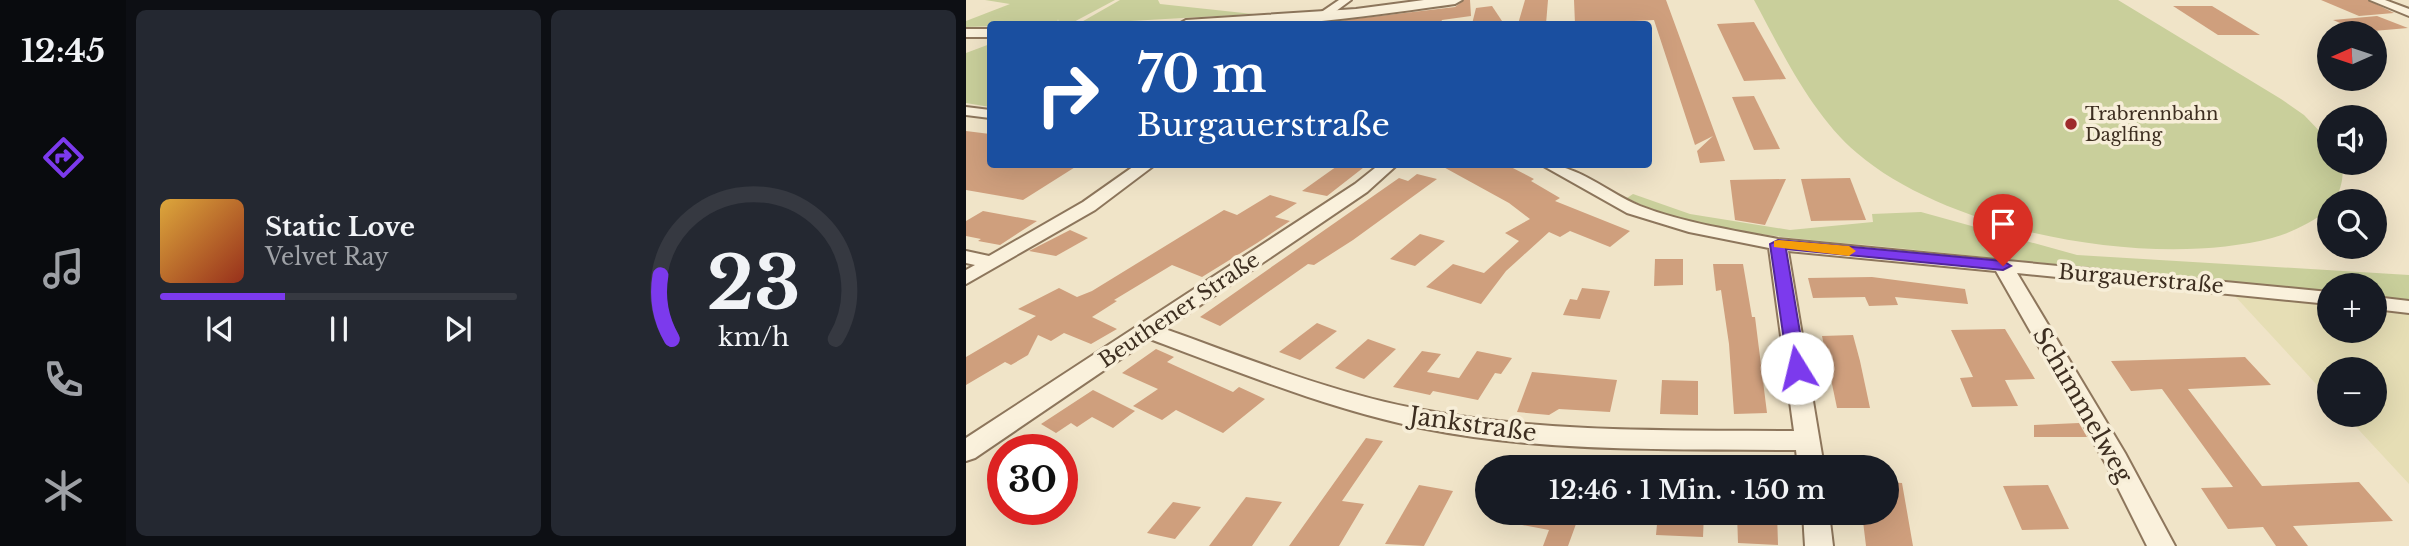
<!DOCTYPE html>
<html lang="de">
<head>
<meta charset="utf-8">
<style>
  :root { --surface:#171b24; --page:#242831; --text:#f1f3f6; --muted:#9ea1a6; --line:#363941; --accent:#7c3aed }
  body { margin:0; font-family:"Libre Baskerville",serif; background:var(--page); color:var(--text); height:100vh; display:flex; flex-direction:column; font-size:26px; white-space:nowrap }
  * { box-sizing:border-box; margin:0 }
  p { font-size:23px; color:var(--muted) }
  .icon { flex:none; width:38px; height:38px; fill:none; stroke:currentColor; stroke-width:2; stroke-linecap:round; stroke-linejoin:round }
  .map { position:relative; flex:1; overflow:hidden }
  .sheet { display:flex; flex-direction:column; gap:10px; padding:10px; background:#0d0f14; width:840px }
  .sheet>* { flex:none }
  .top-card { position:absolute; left:21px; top:21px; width:665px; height:147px; border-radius:7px; box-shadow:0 7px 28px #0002; background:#1a4fa0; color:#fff; overflow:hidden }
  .needle { width:46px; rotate:267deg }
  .controls { position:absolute; left:1351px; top:21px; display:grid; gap:14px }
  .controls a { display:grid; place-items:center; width:70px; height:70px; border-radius:50%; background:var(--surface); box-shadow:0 7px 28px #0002; font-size:35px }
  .speed { position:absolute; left:21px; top:434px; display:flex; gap:14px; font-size:35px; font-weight:700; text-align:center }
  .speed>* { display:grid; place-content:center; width:91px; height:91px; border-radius:50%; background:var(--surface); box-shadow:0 7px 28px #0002; line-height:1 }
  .speed .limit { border:10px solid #d22; background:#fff; color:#111 }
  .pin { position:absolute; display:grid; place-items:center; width:60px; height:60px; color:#fff; margin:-72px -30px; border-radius:50% 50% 50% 0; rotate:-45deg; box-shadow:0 0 7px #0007 }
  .pin .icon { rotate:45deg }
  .me { position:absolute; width:77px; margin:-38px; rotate:351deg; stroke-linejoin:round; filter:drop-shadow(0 0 5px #0008) }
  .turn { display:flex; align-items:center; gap:24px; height:147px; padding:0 35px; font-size:32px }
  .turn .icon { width:91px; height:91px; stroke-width:2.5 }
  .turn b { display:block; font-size:49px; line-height:60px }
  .sheet .card { flex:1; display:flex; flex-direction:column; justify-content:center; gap:10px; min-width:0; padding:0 24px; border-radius:10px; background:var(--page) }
  .sheet .dial { align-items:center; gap:0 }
  .dial svg { height:182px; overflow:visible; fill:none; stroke:var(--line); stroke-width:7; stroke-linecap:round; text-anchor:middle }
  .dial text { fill:var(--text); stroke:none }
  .song { display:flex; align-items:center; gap:21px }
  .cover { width:84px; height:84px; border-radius:10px; background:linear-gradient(135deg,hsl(40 70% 55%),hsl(10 70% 35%)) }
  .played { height:7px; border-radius:4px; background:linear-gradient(90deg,var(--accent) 35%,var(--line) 35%) }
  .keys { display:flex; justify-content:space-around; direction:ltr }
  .sheet .tiles { flex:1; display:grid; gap:10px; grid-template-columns:repeat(2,1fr) }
  .trip { position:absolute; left:509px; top:455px; width:424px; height:70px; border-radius:35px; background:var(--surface); box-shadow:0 7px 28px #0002; font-weight:600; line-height:70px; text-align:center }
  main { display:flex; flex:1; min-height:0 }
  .tabs { display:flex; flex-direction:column; width:126px; justify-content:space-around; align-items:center; background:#090b0e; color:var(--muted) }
  .tabs .icon { width:49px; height:49px }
  .tabs .on { color:var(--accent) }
  .tabs b { font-size:32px; color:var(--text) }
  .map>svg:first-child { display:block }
  .farmland { fill:#e6deb5 }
  .green { fill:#c9cf9b }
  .building { fill:#cf9f7d }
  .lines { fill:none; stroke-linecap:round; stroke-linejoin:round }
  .minor-casing { stroke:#8d765c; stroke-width:4 }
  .tertiary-casing { stroke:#8d765c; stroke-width:4 }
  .minor { fill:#faf1dc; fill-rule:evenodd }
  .tertiary { fill:#faf1dc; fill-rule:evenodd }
  .route { fill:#7c3aed; stroke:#51269a; stroke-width:2 }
  .slow { fill:#f59e0b }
  .poi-dot { fill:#9e2a2b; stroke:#f7eed8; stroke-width:2.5 }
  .labels { text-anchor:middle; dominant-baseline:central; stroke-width:7; stroke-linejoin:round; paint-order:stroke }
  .far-poi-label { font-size:18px; fill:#3d2e20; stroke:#f7eed8; text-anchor:start }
  .street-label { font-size:21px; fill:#3d2e20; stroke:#f7eed8 }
  .near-street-label { font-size:24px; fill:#3d2e20; stroke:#f7eed8 }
</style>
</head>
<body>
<main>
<nav class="tabs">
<b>12:45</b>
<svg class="icon on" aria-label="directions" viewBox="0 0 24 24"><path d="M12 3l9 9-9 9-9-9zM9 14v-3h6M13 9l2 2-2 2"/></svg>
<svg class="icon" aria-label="music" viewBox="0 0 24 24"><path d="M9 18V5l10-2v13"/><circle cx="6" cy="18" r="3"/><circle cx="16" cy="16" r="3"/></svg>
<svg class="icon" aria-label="phone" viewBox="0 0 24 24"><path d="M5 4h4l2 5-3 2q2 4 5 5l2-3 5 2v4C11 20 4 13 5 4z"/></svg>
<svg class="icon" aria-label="climate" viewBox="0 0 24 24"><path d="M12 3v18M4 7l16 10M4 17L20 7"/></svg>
</nav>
<section class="sheet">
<div class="tiles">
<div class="card">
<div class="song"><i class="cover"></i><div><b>Static Love</b><p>Velvet Ray</p></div></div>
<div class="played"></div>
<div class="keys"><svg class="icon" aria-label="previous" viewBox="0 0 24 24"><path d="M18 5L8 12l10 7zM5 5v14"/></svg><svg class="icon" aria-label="pause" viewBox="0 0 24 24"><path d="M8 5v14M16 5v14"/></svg><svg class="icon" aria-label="next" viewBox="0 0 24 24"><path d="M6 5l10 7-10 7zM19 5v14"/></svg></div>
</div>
<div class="card dial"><svg viewBox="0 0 100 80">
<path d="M14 69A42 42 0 1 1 86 69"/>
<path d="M14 69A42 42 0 0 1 9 41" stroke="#7c3aed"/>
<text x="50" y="56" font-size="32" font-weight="700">23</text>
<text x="50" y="72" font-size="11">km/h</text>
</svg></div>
</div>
</section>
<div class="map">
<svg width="1443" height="546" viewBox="0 0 1443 546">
  <rect width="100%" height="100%" fill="#f0e4c8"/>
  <!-- farmland -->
  <polygon class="farmland" points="1266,293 1363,304 1363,331 1409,331 1409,310 1443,314 1443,484 1379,415 1409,415 1409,369 1363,369 1363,398"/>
  <!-- green -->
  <g class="green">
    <polygon points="19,0 149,0 104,24 93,24 92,19 91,24 0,27 0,21 44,4"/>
    <polygon points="154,0 192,0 194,4 287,14 112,24"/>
    <path d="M 788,0 L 1152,0 L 1315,99 L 1338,115 L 1363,141 L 1363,163 L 1375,163 C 1379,175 1375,190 1368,201 L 1363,201 L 1363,210 C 1345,222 1328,232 1306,238 C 1188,269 985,234 891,153 C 846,115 816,52 788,0 Z"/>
    <polygon points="24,44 24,107 0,103 0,53"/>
    <path d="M 667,194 L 724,214 L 824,230 L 907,222 L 906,214 L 955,212 L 1111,255 L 1443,275 L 1443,300 L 1409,297 L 1409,285 L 1363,285 L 1363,292 C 1219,277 1075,263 931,248 C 847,239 736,236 661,198 Z"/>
  </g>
  <!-- building -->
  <g class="building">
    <polygon points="498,0 504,0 505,16 476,20 474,24 346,24 489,7"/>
    <polygon points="559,0 582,0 580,24 552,24"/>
    <polygon points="608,0 700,0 759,161 734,163 731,151 747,136 729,145 688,20 609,24"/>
    <polygon points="1355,0 1402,0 1428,13 1393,16"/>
    <polygon points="526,6 538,24 506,24 510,8"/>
    <polygon points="1207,6 1246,6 1294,35 1252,35"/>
    <polygon points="1411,16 1442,28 1396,32 1367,20"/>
    <polygon points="788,22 820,79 778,81 751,24"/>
    <polygon points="788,96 814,149 788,150 766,97"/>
    <polygon points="0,131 24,134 24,164 114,164 57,200 0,190"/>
    <polygon points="374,164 402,164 361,196 336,191"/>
    <polygon points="472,164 539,164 568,179 565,181 594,198 589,201 664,231 644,247 604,231 594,237 583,232 540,271 515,304 460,287 487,264 518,273 553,241 539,233 564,219 543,203"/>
    <polygon points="451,174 471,179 387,240 348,265 342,264 254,326 234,317 433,178 442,181"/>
    <polygon points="884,178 900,220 845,221 835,179"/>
    <polygon points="820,179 799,225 769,220 764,180"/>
    <polygon points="304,195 331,203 309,217 324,221 291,243 236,277 206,265 148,300 151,301 126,317 151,329 125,344 98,333 85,341 72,335 62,355 45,365 39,362 0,385 0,357 70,316 52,309 93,288 111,297 126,291 258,210 271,215"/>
    <polygon points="17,211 71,221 34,245 12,241 15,239 0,236 0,221"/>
    <polygon points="104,230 122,238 90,256 63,251"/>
    <polygon points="454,234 479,241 449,266 424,259"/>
    <polygon points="689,259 717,259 717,285 688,286"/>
    <polygon points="747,264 777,264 786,317 789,317 801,413 768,414 763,344 755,290 750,291"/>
    <polygon points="906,277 999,289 1002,304 929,297 932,305 903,306 899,297 847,298 842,278"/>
    <polygon points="616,288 644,291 634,319 597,315 604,299 611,300"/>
    <polygon points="351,323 371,331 334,360 313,352"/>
    <polygon points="1039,329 1069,379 1039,380 1052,406 1006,407 994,378 1007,377 985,330"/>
    <polygon points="887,335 894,361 904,408 871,408 856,336"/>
    <polygon points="402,339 430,349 398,379 369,368"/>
    <polygon points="190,349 208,357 201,362 267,392 273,387 299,399 257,433 210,410 196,420 167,406 192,389 156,373"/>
    <polygon points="456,351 475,354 461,372 493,378 511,351 546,358 535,374 529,373 512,400 467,391 464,395 427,387"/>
    <polygon points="1279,357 1305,385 1222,389 1296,486 1393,482 1427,521 1327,526 1342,546 1310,546 1297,527 1262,529 1235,488 1267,487 1196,389 1165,391 1145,361"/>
    <polygon points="566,372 651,380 644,412 593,409 583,415 551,412"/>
    <polygon points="696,380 732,381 732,415 694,414"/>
    <polygon points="127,390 169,411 147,428 126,417 111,427 105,423 90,433 75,424"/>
    <polygon points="1113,423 1121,437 1068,437 1068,425"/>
    <polygon points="400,438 417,441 376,501 398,504 373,546 323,546"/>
    <polygon points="920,482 936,483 947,546 900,546 896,513 920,513"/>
    <polygon points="453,485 487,491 458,546 419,544"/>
    <polygon points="1082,485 1103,529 1056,530 1037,486"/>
    <polygon points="280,497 316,502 286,546 243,546"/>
    <polygon points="207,502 235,507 209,539 181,533"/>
    <polygon points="530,513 614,513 602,546 577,546 583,530 530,520"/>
    <polygon points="692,513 738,513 737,537 690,535"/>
    <polygon points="771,513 811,513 812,545 772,543"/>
  </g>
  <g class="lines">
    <!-- minor casing -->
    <g class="minor-casing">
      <g id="minor">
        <polygon points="373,0 385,0 362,17 354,17 354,13"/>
        <polygon points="1404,0 1419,0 1443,9 1443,16"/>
        <polygon points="0,107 24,110 24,118 0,115"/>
        <polygon points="171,164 190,164 129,210 0,284 0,270 9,265 0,263 0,251 23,256 117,202"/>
        <path d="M 414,164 L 432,164 L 401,192 L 199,329 C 283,359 368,394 457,410 C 579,433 704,430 828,431 L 803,248 L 723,232 L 661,213 L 574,164 C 612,164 640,192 674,206 C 718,223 766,230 812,239 L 1363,292 L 1363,304 L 1051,273 L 1159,453 L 1209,546 L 1181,546 L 1140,464 L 1030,271 L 822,251 L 858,467 L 832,467 L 830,450 C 705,449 578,453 455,428 C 362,409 273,372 184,339 L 9,458 L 0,461 L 0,438 L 389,184 Z"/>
        <polygon points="1409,297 1443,301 1443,313 1409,309"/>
        <polygon points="837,513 863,513 867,546 839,546"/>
      </g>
    </g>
    <!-- tertiary casing -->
    <g class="tertiary-casing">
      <g id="tertiary">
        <path d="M 458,0 L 496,0 L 489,4 C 402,16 299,32 213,24 L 220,20 L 390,9 Z"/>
        <rect x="0" y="29" width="24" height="8"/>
      </g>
    </g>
    <!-- minor -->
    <use href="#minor" class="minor"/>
    <!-- tertiary -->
    <use href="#tertiary" class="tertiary"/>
  </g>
  <!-- route -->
  <polygon class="route" points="812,240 1037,261 1045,266 1037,270 820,249 840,368 831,374 822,368 804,244"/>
  <!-- slow -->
  <polygon class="slow" points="813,240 883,246 890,251 883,256 808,247 808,241"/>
  <!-- markers -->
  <circle class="poi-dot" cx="1105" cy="124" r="7"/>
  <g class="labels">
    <!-- far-poi labels -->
    <g class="far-poi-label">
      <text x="1119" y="114">Trabrennbahn<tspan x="1119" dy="21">Daglfing</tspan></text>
    </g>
    <!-- street labels -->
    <g class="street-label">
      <text transform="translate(1175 279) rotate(5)">Burgauerstraße</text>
      <text transform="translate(213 310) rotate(-34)">Beuthener Straße</text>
    </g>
    <!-- near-street labels -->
    <g class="near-street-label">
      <text transform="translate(1117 405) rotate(60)">Schimmelweg</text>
      <text transform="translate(507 424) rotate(8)">Jankstraße</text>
    </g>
  </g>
</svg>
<div class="controls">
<a><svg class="needle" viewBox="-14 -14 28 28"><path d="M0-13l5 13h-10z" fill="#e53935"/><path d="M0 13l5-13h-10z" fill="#9ea1a6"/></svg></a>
<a><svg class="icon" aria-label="sound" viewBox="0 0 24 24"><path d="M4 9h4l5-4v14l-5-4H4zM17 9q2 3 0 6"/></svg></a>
<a><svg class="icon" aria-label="search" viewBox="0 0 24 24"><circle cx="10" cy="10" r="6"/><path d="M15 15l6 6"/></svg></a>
<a>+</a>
<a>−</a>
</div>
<div class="speed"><div class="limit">30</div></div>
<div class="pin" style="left:1037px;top:266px;background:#d93025"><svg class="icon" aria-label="arrive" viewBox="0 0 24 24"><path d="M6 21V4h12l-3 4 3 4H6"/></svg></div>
<svg class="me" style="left:831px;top:368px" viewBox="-20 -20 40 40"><circle r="19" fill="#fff"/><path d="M0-13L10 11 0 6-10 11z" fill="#7c3aed"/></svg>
<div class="trip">12:46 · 1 Min. · 150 m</div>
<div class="top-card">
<div class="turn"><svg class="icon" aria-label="right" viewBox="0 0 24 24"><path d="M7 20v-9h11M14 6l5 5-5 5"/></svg><div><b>70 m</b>Burgauerstraße</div></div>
</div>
</div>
</main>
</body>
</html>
